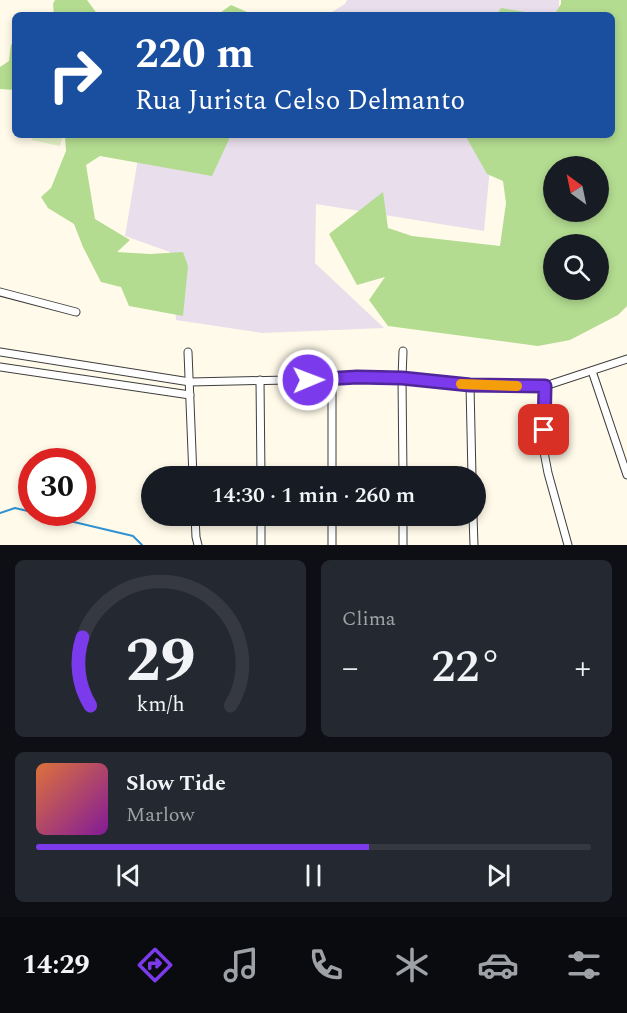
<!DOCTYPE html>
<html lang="pt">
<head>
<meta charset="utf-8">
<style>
  :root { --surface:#171b24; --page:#242831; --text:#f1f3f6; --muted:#9ea1a6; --line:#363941; --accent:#7c3aed }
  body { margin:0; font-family:Spectral,serif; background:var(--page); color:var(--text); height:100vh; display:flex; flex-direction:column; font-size:22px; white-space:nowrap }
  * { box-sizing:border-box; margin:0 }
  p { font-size:20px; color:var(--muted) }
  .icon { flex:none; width:33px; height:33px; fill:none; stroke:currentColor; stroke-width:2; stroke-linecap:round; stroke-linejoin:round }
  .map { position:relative; height:545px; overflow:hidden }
  .sheet { display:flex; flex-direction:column; gap:15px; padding:15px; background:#0d0f14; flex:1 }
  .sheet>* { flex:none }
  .hud { position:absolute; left:12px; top:12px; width:603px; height:126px; border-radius:9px; box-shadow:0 3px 9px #0003; background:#1a4fa0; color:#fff; overflow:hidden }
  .needle { width:39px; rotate:327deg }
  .buttons { position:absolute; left:543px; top:156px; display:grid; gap:12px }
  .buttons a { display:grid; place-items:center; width:66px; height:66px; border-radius:50%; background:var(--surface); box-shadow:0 3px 9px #0003; font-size:30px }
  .speed { position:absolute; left:18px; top:448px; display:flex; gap:12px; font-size:30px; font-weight:700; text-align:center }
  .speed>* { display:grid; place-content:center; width:78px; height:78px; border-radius:50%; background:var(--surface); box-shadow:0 3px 9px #0003; line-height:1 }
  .speed .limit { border:9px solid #d22; background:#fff; color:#111 }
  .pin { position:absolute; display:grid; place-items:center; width:51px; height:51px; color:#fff; margin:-26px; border-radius:12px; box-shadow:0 3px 9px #0006 }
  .me { position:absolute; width:66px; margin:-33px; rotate:89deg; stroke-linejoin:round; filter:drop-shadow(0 0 4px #0008) }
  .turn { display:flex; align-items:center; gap:21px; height:126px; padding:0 24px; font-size:27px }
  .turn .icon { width:78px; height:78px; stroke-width:2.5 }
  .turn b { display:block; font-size:42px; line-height:51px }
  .big { font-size:45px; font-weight:600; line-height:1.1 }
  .sheet .widget { flex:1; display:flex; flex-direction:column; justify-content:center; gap:9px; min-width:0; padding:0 21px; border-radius:9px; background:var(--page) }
  .sheet .dial { align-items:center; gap:0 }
  .dial svg { height:156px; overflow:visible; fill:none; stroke:var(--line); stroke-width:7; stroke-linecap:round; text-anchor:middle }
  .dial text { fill:var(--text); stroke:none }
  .song { display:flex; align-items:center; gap:18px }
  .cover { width:72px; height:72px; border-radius:9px; background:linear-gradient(135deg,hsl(20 70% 55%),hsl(290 70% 35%)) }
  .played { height:6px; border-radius:3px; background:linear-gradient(90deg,var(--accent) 60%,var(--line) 60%) }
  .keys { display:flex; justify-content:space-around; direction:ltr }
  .heat { display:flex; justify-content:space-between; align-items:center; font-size:33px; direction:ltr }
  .sheet .tiles { flex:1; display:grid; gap:15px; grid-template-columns:1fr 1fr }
  .widget:last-child { grid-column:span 2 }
  .trip { position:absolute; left:141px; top:466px; width:345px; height:60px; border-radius:30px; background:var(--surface); box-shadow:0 3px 9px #0003; font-weight:600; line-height:60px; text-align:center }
  .menu { display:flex; height:96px; justify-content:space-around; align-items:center; background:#090b0e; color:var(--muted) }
  .menu .icon { width:42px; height:42px }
  .menu .selected { color:var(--accent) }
  .menu b { font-size:27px; color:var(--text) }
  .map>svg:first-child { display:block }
  .industrial { fill:#e9deeb }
  .forest { fill:#b3dc90; fill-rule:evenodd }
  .pitch { fill:#e2f1c4 }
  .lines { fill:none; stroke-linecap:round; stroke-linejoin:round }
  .stream { stroke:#2f93d3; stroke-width:2 }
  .minor-casing { stroke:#3e3e3e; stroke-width:9 }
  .minor { stroke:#fff; stroke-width:7 }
  .route-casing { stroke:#51269a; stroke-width:15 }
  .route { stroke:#7c3aed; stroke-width:10 }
  .slow { stroke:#f59e0b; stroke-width:10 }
</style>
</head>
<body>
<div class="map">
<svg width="627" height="545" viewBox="0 0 627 545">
  <rect width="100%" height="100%" fill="#fffae9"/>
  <!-- industrial -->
  <g class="industrial">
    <polygon points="347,0 559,0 559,15 327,15 345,4"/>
    <polygon points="142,135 493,135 484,231 316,204 315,263 384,328 263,333 176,320 170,252 125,236"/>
  </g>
  <!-- forest -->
  <g class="forest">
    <polygon points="55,0 87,0 98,15 54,15 53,4"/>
    <path d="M 561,0 L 627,0 L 627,306 L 618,315 L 570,340 L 538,346 L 388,326 L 369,300 L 385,277 L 357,285 L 329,234 L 383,192 L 388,228 L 412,236 L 500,246 L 506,203 L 503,181 L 487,174 L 465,135 L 612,135 L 612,15 L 554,15 L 561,4 ZM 598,166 L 598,212 L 554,212 L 554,166 ZM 554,244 L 598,244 L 598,290 L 554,290 Z"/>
    <polygon points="231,5 254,15 217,15"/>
    <polygon points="501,8 544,15 497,14"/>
    <polygon points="11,44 15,46 15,90 0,89 0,67 9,61"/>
    <polygon points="67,135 231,135 212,176 100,156 86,165 95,219 130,240 117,252 150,254 183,252 188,266 183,316 129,306 121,287 101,282 83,247 74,224 48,208 41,197 51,188 66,151 65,136"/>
  </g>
  <!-- pitch -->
  <polygon class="pitch" points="33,135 63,135 60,146 32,140"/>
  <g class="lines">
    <!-- stream -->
    <g class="stream">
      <polyline points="0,513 15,508 32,512"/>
      <polyline points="36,513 133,536 142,545"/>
    </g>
    <!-- minor casing -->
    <g class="minor-casing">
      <g id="minor">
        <polyline points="0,292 76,312"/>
        <polyline points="0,352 190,382 332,379 357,377 402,378 470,385 545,386 627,359"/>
        <polyline points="188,352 193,477"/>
        <polyline points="0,367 190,395"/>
        <polyline points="592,371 627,475"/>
        <polyline points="260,380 261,477"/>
        <polyline points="470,385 472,477"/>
        <polyline points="545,386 544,452 548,473 568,545"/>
        <polyline points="332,477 332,379"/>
        <polyline points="403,477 402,378 403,351"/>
        <polyline points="195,516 196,537 198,545"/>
        <polyline points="261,516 261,545"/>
        <polyline points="403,516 403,545"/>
        <polyline points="473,516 474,545"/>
        <polyline points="332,545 332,516"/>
      </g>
    </g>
    <!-- minor -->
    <use href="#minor" class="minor"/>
  </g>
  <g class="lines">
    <!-- route casing -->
    <g class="route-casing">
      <polyline id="route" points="308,380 357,377 402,378 470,385 545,386 544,430"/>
    </g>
    <!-- route -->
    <use href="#route" class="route"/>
    <!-- slow -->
    <polyline class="slow" points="461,384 517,386"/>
  </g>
</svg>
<div class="buttons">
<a><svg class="needle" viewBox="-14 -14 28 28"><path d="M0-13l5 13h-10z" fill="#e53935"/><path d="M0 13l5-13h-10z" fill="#9ea1a6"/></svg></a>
<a><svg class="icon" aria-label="search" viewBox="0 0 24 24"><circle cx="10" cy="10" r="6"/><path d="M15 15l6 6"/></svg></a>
</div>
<div class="speed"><div class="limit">30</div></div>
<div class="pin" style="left:544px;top:430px;background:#d93025"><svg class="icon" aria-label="arrive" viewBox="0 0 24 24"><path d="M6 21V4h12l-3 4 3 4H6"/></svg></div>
<svg class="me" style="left:308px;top:380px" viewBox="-20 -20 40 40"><circle r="17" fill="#7c3aed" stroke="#fff" stroke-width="3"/><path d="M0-11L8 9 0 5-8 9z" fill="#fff"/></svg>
<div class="trip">14:30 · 1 min · 260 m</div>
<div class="hud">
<div class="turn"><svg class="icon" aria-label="right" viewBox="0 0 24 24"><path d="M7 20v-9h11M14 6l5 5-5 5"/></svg><div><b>220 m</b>Rua Jurista Celso Delmanto</div></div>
</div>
</div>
<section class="sheet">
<div class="tiles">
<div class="widget dial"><svg viewBox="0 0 100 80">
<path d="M14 69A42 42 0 1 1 86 69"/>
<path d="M14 69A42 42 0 0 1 10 34" stroke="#7c3aed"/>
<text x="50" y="56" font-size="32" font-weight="700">29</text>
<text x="50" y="72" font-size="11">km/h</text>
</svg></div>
<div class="widget"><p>Clima</p>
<div class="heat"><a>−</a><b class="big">22°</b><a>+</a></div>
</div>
<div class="widget">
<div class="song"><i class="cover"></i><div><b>Slow Tide</b><p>Marlow</p></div></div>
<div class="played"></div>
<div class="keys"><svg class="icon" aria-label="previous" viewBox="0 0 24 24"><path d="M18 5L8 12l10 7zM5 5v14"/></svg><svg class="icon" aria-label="pause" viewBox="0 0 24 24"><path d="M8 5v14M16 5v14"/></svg><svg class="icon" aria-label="next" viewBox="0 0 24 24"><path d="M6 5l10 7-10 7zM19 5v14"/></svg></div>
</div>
</div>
</section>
<nav class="menu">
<b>14:29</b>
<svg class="icon selected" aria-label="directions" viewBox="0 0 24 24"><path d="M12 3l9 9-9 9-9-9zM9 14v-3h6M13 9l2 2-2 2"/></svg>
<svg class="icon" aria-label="music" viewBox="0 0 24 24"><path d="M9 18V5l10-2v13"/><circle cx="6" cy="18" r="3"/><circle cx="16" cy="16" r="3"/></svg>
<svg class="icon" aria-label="phone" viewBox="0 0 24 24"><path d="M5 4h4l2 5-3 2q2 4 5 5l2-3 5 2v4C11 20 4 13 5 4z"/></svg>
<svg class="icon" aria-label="climate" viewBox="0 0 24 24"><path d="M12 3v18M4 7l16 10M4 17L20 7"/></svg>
<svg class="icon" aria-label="car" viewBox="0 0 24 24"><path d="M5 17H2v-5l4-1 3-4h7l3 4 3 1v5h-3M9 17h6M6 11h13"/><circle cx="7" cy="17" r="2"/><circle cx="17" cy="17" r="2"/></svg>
<svg class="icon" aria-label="filters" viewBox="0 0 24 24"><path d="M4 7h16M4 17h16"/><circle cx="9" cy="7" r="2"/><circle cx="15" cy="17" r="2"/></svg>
</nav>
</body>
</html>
